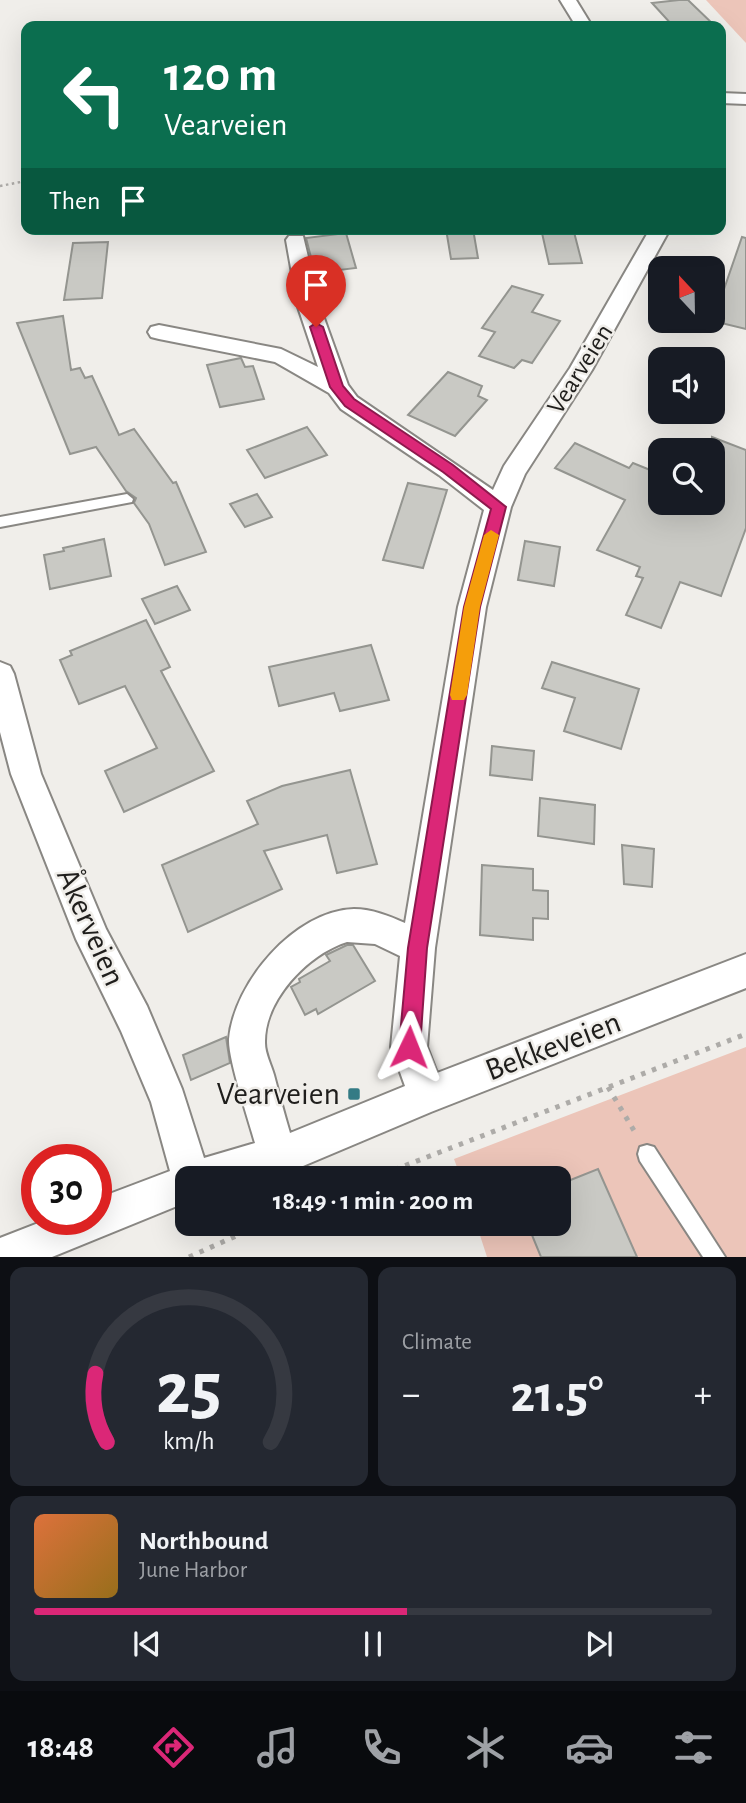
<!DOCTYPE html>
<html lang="en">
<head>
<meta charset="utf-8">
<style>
  :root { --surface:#171b24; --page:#242831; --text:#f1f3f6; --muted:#9ea1a6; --line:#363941; --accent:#db2777 }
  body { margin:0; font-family:"Alegreya Sans",sans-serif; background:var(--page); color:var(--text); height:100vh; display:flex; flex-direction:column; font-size:26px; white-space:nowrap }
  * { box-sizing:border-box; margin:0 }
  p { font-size:23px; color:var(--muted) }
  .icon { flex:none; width:38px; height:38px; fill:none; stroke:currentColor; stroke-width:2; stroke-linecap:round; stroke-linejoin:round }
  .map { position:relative; height:1257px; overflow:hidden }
  .drawer { display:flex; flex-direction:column; gap:10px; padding:10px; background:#0d0f14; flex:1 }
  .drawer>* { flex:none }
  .guide { position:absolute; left:21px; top:21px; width:705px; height:214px; border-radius:14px; box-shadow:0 7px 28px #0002; background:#0b6e4f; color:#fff; overflow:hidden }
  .needle { width:46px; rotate:338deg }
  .controls { position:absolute; left:648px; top:256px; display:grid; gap:14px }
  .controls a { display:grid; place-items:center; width:77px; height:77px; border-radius:14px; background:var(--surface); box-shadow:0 7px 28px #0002; font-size:35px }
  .speed { position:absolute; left:21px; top:1144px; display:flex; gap:14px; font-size:35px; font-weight:700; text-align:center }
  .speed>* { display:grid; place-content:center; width:91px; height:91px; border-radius:50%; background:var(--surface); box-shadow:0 7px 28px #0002; line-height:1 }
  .speed .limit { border:10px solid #d22; background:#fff; color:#111 }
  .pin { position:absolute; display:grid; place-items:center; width:60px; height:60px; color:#fff; margin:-72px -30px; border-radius:50% 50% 50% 0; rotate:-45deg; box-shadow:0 0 7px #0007 }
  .pin .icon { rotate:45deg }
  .me { position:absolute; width:77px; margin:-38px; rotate:2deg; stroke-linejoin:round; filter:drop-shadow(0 0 5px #0008) }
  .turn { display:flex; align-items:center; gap:24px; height:147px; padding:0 28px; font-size:32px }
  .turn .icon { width:91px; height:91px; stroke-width:2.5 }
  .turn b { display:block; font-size:49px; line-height:60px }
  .then { display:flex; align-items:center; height:66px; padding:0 28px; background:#0003; gap:14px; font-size:26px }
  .big { font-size:52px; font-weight:700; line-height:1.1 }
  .drawer .widget { flex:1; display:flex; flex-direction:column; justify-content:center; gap:10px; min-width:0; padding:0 24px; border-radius:14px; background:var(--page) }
  .drawer .dial { align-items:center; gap:0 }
  .dial svg { height:182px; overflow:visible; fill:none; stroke:var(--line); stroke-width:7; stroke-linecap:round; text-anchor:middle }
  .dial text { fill:var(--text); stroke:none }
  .song { display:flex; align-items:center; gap:21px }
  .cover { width:84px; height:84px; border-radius:10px; background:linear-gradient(135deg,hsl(20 70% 55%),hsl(40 70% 35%)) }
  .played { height:7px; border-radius:4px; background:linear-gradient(90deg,var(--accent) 55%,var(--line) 55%) }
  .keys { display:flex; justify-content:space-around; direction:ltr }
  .heat { display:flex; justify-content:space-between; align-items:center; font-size:38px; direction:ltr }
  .drawer .tiles { flex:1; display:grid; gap:10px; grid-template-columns:1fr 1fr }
  .widget:last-child { grid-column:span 2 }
  .trip { position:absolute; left:175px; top:1166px; width:396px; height:70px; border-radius:14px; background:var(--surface); box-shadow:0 7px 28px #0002; font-weight:700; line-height:70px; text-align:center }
  .tabs { display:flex; height:112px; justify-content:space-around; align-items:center; background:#090b0e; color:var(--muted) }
  .tabs .icon { width:49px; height:49px }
  .tabs .current { color:var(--accent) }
  .tabs b { font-size:32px; color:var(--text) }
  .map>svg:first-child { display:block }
  .green { fill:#ecc5b9 }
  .building { fill:#c9c9c4; stroke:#949590; stroke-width:2 }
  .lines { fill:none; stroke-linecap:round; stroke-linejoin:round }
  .service-casing { stroke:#898783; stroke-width:4 }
  .minor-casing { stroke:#898783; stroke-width:4 }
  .path-far1 { stroke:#adaba8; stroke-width:2.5; stroke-dasharray:2.5 3.5; stroke-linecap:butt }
  .path { stroke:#adaba8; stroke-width:5; stroke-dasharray:4.5 7; stroke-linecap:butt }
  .service { fill:#fff; fill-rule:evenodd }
  .minor { fill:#fff; fill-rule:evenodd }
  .route { fill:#db2777; stroke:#8e194d; stroke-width:2 }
  .slow { fill:#f59e0b }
  .poi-dot { fill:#347b85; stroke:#f0eeea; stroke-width:2.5 }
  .labels { text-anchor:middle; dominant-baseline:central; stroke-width:5; stroke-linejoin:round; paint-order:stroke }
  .street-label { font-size:26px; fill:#1f1e1c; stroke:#f0eeea }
  .near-street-label { font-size:32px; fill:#1f1e1c; stroke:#f0eeea }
  .near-poi-label { font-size:32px; fill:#1f1e1c; stroke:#f0eeea; text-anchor:end }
</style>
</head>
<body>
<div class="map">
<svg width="746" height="1257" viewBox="0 0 746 1257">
  <rect width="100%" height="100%" fill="#f0eeea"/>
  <!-- green -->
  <g class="green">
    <polygon points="706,0 746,0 746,43"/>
    <polygon points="746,1047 746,1257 487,1257 476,1223 558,1223 558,1178 461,1178 454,1159"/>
  </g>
  <!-- building -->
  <g class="building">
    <polygon points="679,0 688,0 715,26 673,26 652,3"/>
    <polygon points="446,229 473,229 478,258 451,259"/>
    <polygon points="574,232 582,263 549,264 542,233"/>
    <polygon points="346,233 356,268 315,273 306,238"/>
    <polygon points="742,237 746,238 746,329 713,321"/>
    <polygon points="108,242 102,298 64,300 73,243"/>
    <polygon points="512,286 543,295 532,312 560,321 532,363 522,360 514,368 479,356 495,332 482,328"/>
    <polygon points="63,316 71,370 80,368 85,378 92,376 119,435 134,429 173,483 176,482 206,552 165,565 149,524 134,503 136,498 126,491 96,447 70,454 17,323"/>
    <polygon points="241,358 245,367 253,366 264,399 220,407 207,365"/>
    <polygon points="448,372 482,386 478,396 487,400 455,436 408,415"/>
    <polygon points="307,427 327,455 265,478 247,450"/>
    <polygon points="712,437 746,450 746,528 721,596 680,582 661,628 626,615 643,578 636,576 640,567 597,550 625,500 555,468 575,443 629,468 633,463 660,474 660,502 712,502"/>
    <polygon points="408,483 447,490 423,568 383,560"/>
    <polygon points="257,494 272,517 245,527 230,504"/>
    <polygon points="104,539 111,576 50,589 44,555 64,551 63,548"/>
    <polygon points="525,541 560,547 554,586 518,580"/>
    <polygon points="177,586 190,610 155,624 142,599"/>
    <polygon points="146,620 170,667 161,671 214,771 124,812 105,771 157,748 125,686 79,704 60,660 72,655 70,651"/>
    <polygon points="371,645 389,700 340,711 334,693 279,706 269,667"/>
    <polygon points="552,662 639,689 621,749 564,731 575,698 542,688"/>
    <polygon points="492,746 534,751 532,780 490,775"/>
    <polygon points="350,770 377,864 337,873 327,835 264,851 282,889 188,932 162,865 258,824 247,801 282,786"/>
    <polygon points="540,798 595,805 594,844 538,836"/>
    <polygon points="622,845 654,849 652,887 624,884"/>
    <polygon points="482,865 533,869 533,890 548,891 548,919 533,918 533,940 480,935"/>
    <polygon points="347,945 353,945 375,981 318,1014 316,1009 305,1015 291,987 300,982 299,979 330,961 326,955"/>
    <polygon points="226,1037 230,1063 191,1080 183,1055"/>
    <polygon points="598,1169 637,1257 541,1257 527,1223 558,1223 558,1185"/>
  </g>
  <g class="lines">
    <!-- service casing -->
    <g class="service-casing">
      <g id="service">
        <polygon points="127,494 133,499 132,502 0,527 0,517"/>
        <polygon points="647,1145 654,1147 725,1257 703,1257 640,1161 638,1154 640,1147"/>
      </g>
    </g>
    <!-- minor casing -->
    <g class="minor-casing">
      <g id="minor">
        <polygon points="560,0 576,0 592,26 576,26"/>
        <polygon points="721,93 746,94 746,104 721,103"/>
        <path d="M 650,229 L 670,229 L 592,370 L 525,474 L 511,507 L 486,607 L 435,948 L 427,1047 L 437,1073 L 746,954 L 746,988 L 431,1112 L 296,1169 L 267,1178 L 187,1178 L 187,1202 L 52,1257 L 0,1257 L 0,1238 L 46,1220 L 96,1220 L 96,1199 L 170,1171 L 151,1102 L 121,1031 L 76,939 L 11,774 L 0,732 L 0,662 L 10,666 L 14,674 L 41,774 L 106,929 L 147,1006 L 182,1089 L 204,1158 L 255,1143 C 249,1121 228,1059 229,1039 C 234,983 294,911 354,909 C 372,909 389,916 405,923 L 458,607 L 484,510 L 439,475 L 341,409 L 329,393 L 275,362 L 159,339 L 151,337 L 148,332 L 151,327 L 159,325 L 281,349 L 318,367 L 298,307 L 286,240 L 289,236 L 303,236 L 320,307 L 348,385 L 357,397 L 493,490 L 504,466 L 570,368 ZM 347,942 L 375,944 L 400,956 L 391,1047 L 405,1086 L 290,1133 C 284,1113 279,1094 274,1075 C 271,1064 265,1054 265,1043 C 264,1000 308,954 347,942 Z"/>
      </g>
    </g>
    <!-- path-far1 -->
    <polyline class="path-far1" points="0,186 26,181"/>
    <!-- path -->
    <g class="path">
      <polyline points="608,1087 636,1134"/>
      <polyline points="373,1178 746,1034"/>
      <polyline points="189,1257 265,1223"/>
    </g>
    <!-- service -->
    <use href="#service" class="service"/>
    <!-- minor -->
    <use href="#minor" class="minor"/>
  </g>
  <!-- route -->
  <polygon class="route" points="316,323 323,327 343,386 354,399 453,465 506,507 480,607 427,948 420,1047 417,1054 409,1057 402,1054 399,1047 408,948 464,607 491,509 443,472 345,406 330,387 310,327"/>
  <!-- slow -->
  <polygon class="slow" points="491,530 499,535 480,607 467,695 464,700 452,700 450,695 464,607 484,535"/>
  <!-- markers -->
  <rect class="poi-dot" x="347" y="1087" width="14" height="14" rx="3.5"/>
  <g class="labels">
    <!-- street labels -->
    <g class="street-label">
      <text transform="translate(580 369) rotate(-58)">Vearveien</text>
    </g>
    <!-- near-street labels -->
    <g class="near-street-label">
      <text transform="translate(91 927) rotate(66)">Åkerveien</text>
      <text transform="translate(553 1046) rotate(-21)">Bekkeveien</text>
    </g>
    <!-- near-poi labels -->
    <g class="near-poi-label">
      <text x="340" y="1094">Vearveien</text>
    </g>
  </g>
</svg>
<div class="controls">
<a><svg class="needle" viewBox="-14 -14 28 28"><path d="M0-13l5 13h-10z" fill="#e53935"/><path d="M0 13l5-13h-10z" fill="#9ea1a6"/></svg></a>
<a><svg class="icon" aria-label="sound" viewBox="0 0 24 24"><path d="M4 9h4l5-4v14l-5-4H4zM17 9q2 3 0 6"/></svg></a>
<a><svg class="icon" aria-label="search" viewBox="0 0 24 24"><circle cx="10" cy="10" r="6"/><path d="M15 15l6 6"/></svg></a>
</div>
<div class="speed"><div class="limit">30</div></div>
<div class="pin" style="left:316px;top:327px;background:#d93025"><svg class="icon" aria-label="arrive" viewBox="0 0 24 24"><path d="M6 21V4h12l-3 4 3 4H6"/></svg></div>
<svg class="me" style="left:409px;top:1047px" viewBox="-20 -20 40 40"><path d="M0-17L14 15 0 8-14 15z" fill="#db2777" stroke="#fff" stroke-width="4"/></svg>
<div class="trip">18:49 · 1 min · 200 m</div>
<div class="guide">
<div class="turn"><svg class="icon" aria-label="left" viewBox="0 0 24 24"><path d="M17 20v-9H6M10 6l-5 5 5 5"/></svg><div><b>120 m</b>Vearveien</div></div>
<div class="then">Then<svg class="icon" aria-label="arrive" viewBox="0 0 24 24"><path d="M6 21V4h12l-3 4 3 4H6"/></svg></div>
</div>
</div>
<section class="drawer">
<div class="tiles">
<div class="widget dial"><svg viewBox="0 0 100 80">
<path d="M14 69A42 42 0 1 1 86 69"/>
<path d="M14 69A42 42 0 0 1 9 39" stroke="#db2777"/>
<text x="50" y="56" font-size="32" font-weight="700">25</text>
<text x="50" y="72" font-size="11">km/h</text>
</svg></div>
<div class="widget"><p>Climate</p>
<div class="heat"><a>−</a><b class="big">21.5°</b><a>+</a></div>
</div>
<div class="widget">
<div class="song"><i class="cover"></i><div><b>Northbound</b><p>June Harbor</p></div></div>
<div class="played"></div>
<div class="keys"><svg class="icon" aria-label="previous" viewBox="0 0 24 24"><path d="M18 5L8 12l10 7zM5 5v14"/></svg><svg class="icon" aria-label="pause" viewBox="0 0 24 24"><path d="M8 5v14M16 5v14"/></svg><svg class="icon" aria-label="next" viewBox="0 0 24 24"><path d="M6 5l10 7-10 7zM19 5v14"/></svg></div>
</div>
</div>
</section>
<nav class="tabs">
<b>18:48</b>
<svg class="icon current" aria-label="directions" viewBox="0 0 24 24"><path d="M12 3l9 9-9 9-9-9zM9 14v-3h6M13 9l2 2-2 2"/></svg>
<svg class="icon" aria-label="music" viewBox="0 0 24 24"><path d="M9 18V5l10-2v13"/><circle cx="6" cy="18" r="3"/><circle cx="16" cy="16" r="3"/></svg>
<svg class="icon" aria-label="phone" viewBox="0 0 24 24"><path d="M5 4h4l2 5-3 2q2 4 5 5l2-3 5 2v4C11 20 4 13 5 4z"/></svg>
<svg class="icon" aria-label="climate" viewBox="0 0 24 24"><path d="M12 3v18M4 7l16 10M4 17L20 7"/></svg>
<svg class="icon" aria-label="car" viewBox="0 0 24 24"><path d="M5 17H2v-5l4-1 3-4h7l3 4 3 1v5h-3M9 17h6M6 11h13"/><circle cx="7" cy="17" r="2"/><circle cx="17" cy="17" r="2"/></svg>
<svg class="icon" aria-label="filters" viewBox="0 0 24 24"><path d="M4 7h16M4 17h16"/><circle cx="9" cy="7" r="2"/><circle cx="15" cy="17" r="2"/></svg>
</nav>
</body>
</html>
